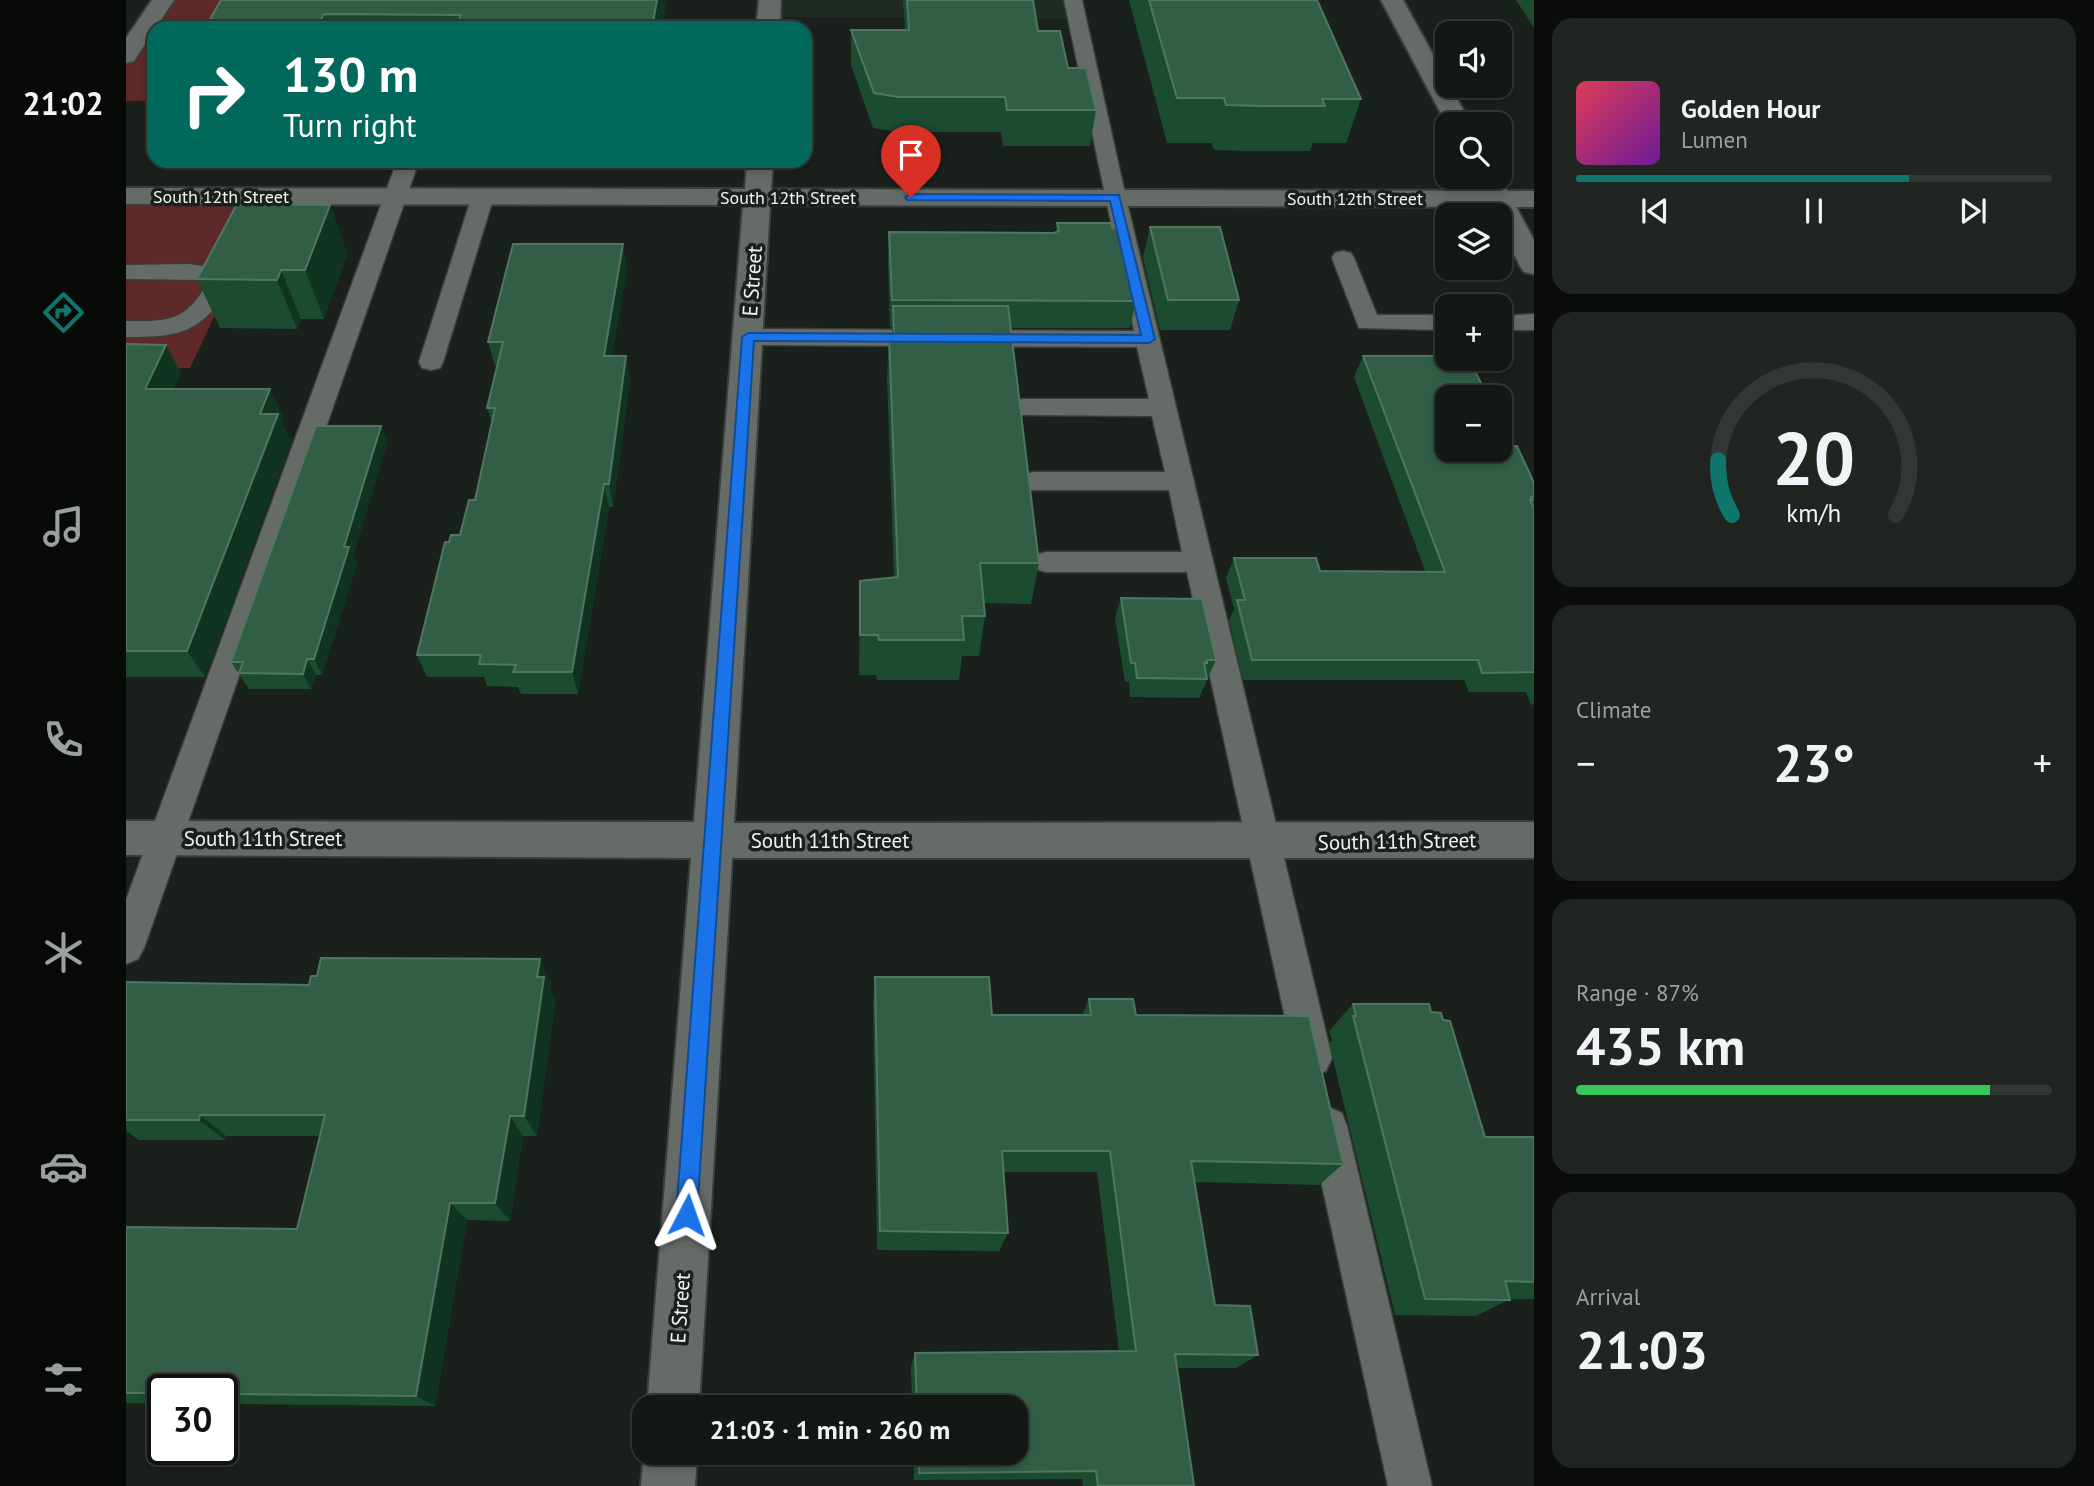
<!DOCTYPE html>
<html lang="en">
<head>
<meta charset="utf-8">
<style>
  :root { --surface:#141815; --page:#212522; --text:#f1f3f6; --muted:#9da0a0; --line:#333734; --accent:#0f766e }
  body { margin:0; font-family:"PT Sans",sans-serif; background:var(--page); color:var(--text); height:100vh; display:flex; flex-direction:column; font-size:26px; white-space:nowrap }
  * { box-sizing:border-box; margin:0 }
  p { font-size:23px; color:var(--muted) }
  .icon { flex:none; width:38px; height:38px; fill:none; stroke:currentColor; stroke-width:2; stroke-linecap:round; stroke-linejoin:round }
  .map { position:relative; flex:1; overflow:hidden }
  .side { display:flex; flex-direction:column; gap:18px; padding:18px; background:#0b0d0c; width:560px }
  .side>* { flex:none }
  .hud { position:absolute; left:21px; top:21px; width:665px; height:147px; border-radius:21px; box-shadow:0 4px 10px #0003,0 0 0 2px var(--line); background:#00695c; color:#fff; overflow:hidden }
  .fabs { position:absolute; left:1309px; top:21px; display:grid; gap:14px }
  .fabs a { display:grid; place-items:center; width:77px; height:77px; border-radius:14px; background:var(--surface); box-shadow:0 4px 10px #0003,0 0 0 2px var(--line); font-size:35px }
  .speed { position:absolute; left:21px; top:1374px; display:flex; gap:14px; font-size:35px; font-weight:700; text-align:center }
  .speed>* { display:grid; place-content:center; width:91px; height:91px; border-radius:50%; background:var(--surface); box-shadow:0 4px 10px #0003,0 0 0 2px var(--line); line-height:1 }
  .speed .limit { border:4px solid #111; border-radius:10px; background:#fff; color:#111 }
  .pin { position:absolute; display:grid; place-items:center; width:60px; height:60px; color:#fff; margin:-72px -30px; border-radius:50% 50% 50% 0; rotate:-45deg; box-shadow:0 0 7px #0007 }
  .pin .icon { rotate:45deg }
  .me { position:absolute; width:77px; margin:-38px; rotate:4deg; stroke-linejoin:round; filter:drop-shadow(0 0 5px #0008) }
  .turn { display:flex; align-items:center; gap:24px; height:147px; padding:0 21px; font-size:32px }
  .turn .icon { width:91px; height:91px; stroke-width:2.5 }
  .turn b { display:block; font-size:49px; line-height:60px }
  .big { font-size:52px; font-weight:700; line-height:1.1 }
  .side .tile { flex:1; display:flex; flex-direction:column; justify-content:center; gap:10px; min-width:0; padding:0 24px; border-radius:21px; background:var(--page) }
  .side .dial { align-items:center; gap:0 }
  .dial svg { height:182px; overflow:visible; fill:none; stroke:var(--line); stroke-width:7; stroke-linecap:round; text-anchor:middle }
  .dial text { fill:var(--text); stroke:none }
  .song { display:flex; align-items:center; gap:21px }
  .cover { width:84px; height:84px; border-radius:10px; background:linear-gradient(135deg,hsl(350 70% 55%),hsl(280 70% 35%)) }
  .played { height:7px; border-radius:4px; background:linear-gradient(90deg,var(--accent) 70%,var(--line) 70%) }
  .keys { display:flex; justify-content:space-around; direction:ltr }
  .heat { display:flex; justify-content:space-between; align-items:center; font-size:38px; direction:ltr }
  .charge { height:10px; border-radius:5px; background:linear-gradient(90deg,#34c759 87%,var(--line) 0) }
  .trip { position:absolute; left:506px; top:1395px; width:396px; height:70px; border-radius:21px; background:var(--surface); box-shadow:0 4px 10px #0003,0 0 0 2px var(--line); font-weight:700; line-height:70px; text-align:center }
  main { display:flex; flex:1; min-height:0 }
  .menu { display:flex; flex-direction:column; width:126px; justify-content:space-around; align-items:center; background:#080a08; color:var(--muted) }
  .menu .icon { width:49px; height:49px }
  .menu .on { color:var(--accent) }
  .menu b { font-size:32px; color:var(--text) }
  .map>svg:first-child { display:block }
  .built { fill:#1e2a22 }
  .green { fill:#5f2929 }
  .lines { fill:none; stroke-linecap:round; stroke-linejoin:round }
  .service-casing { stroke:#393e3a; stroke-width:3 }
  .minor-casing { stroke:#393e3a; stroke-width:4 }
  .tertiary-casing { stroke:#393e3a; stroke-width:4 }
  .service { fill:#656c67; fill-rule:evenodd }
  .minor { fill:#656c67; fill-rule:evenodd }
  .tertiary { fill:#656c67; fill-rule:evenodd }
  .wall { fill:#1b4c32 }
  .shaded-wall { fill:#113321 }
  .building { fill:#325e47; stroke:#507662; stroke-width:2 }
  .route { fill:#1a73e8; stroke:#114b97; stroke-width:2 }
  .labels { text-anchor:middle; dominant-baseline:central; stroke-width:7; stroke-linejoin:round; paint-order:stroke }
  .far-street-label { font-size:18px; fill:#f1f5f2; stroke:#1a201c }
  .street-label { font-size:21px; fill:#f1f5f2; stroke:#1a201c }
</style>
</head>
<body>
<main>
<nav class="menu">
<b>21:02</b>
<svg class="icon on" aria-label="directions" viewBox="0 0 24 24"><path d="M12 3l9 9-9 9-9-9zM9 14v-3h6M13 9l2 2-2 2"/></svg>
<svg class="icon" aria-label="music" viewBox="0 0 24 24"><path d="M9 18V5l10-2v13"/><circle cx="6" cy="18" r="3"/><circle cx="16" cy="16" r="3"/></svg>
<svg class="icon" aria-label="phone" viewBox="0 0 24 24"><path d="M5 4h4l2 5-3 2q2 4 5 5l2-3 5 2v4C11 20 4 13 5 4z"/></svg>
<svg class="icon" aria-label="climate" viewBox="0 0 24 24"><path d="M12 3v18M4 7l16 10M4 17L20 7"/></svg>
<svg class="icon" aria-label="car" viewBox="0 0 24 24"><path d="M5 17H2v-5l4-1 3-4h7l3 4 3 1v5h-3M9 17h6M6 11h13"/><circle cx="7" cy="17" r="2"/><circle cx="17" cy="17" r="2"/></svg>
<svg class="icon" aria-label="filters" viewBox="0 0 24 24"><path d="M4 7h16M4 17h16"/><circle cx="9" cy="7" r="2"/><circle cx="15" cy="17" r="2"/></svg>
</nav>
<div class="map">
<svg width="1408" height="1486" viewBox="0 0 1408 1486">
  <rect width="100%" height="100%" fill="#1a201c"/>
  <!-- built -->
  <polygon class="built" points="644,0 947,0 951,19 643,17"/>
  <!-- green -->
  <g class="green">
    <polygon points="37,0 340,0 330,28 28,28 28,101 0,101 0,57"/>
    <polygon points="0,196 145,196 64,368 0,368"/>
  </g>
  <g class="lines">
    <!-- service casing -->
    <g class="service-casing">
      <g id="service">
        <polygon points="938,0 956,0 1000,198 1206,1058 1200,1071 1187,1076 1174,1071 1168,1058 1061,572 920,572 910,569 906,562 910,555 920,552 1056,552 1043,490 908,490 899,488 895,481 899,474 908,472 1039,472 1026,416 897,415 888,413 884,407 888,401 897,399 1023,399 1011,347 622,345 613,342 610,337 613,332 622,329 1008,331"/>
        <polygon points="271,161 293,161 18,948 12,959 0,964 0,900"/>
        <polygon points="357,189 365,191 368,196 317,362 314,368 305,370 296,368 293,362 346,196 349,191"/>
        <polygon points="1217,251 1225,253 1228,258 1251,315 1321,315 1321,330 1233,328 1206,258 1209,253"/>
        <path d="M 63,264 L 96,269 L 103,287 C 75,334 52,337 0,337 L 0,321 C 39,321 58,323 79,287 L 78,280 L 0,279 L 0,265 Z"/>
        <polygon points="1408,314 1408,330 1374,330 1374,316"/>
        <polygon points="1202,1107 1216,1113 1221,1126 1306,1486 1262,1486 1183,1126 1188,1113"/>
      </g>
    </g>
    <!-- minor casing -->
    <g class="minor-casing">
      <g id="minor">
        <polygon points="26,0 48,0 8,61 0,63 0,38"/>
        <polygon points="633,0 655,0 654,28 630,28"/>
        <polygon points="621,161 647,161 645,189 1408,191 1408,207 644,205 608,823 1408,822 1408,858 606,858 573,1407 521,1407 565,858 0,855 0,821 568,822 617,205 0,204 0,188 619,189"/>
        <polygon points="518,1450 518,1452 571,1452 569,1486 515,1486"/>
      </g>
    </g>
    <!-- tertiary casing -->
    <g class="tertiary-casing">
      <g id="tertiary">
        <polygon points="1255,0 1277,0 1321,80 1321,86 1324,86 1345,124 1321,125"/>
        <polygon points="1348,177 1374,177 1408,240 1408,274 1398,272 1394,266 1374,227 1374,215 1368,215"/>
      </g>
    </g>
    <!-- service -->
    <use href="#service" class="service"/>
    <!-- minor -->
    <use href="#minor" class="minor"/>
    <!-- tertiary -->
    <use href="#tertiary" class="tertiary"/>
  </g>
  <!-- wall -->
  <g class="wall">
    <polygon points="95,0 540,0 536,28 79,28"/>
    <polygon points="777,0 907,0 912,31 942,68 970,110 964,146 877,146 875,132 771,132 747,128 725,65 725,30 779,30"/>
    <polygon points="1003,0 1191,0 1235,99 1220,143 1187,143 1184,151 1124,151 1088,150 1086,143 1041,143"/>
    <polygon points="1390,0 1408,0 1408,28"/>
    <polygon points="204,205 221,254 198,319 175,319 171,329 94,328 71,279"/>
    <polygon points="931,223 986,228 1010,301 1004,328 885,328 913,563 905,604 858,603 859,616 853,656 836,656 833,680 751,680 750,675 733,675 734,581 768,577 761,377 763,334 766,334 766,327 764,327 762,259 763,232 928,233 930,232"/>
    <polygon points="1024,227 1113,300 1104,330 1034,330 1017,258"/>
    <polygon points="501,268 486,356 500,356 504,380 487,507 483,507 452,694 395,694 392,687 361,686 358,677 301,677 291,655 323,542 334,535 349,500 366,423 361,408 371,366 369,366 362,342"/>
    <polygon points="0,344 40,345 55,373 47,389 144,389 157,417 155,421 165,442 79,677 0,677"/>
    <polygon points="1237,356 1384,446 1408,483 1408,704 1405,705 1400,692 1343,692 1338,680 1117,680 1103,620 1108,609 1100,578 1108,558 1194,571 1299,571 1228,377"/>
    <polygon points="255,426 261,443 227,556 231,563 196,675 190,675 185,689 123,689 105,662"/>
    <polygon points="995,598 1090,660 1073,698 1004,697 1003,682 999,682 989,618"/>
    <polygon points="749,977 866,1015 956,1015 963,999 1010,1015 1217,1164 1193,1185 1068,1182 1089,1305 1132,1355 1110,1368 1051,1368 1068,1486 957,1486 956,1479 788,1480 787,1452 889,1452 889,1407 786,1407 785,1366 789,1353 993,1351 971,1172 877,1172 882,1233 873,1251 751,1250 747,1004"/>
    <polygon points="0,982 183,985 425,984 424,991 429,1002 411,1136 397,1136 384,1221 341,1220 309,1406 96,1404 96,1390 37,1390 37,1403 0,1403 0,1227 171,1229 194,1136 100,1136 99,1140 13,1140 0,1131"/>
    <polygon points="1227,1004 1305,1012 1359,1137 1408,1137 1408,1299 1384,1299 1350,1316 1269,1315 1203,1043 1206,1040 1203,1031"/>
  </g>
  <!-- shaded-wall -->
  <g class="shaded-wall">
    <polygon points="531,0 540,0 536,28 526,28"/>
    <polygon points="198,14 202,28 191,28"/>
    <polygon points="204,205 221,254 198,319 179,270"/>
    <polygon points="497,244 501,268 482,380 478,356"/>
    <polygon points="155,270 175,319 171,329 151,280"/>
    <polygon points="40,345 55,373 34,417 19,389"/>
    <polygon points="500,356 504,380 487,507 483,484"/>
    <polygon points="144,389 157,417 155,421 165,442 79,677 61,651 134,414"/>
    <polygon points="255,426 261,443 227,556 231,563 196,675 188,659 218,547"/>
    <polygon points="478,484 483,507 452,694 446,672"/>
    <polygon points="181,659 190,675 185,689 177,674"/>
    <polygon points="414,959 425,984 424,991 429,1002 411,1136 398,1116"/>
    <polygon points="74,1115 100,1136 99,1140 73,1120"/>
    <polygon points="384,1116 397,1136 384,1221 369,1203"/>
    <polygon points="324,1203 341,1220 309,1406 290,1396"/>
  </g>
  <!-- building -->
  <g class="building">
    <polygon points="95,0 531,0 526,28 330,28 335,15 198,14 191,28 79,28"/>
    <polygon points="781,0 907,0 912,31 934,31 942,68 960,68 970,110 881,110 879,97 773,97 748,93 725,30 783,30"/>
    <polygon points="1023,0 1191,0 1235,99 1196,99 1199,106 1137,106 1100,105 1098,98 1051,98"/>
    <polygon points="111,204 204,205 179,270 155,270 151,280 71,279"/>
    <polygon points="931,223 985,223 986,228 994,229 1010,301 766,300 763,232 928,233 933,231"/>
    <polygon points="1024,227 1094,227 1113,300 1042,300"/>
    <polygon points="387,244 497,244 478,356 500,356 483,484 478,484 446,672 387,672 390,665 353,664 355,655 291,655 319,542 323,542 325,535 334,535 343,500 349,500 369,408 361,408 377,342 362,342"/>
    <polygon points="767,306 882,306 913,563 854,563 859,616 836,616 838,640 753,640 752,635 734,635 734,581 772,577 763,334 768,334"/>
    <polygon points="0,344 40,345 19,389 144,389 134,414 152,414 61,651 0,651"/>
    <polygon points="1237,356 1321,356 1321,359 1344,359 1361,397 1321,397 1321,450 1374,450 1374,424 1384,446 1391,446 1408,483 1408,497 1405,497 1407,500 1404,500 1408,508 1408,672 1356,673 1352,660 1126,660 1111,600 1119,600 1108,558 1190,558 1194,571 1319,572"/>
    <polygon points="190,426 255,426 218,547 223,547 188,659 181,659 177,674 113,673 117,662 105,662"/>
    <polygon points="995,598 1076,599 1090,660 1081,660 1081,663 1078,663 1081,679 1011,678 1009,663 1005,663"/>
    <polygon points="195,958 414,959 411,977 418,977 398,1116 384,1116 369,1203 324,1203 290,1396 96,1394 96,1390 37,1390 37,1393 0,1393 0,1227 171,1229 199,1115 74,1115 73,1120 0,1120 0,982 183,985 185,976 191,976"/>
    <polygon points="749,977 863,977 866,1015 965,1015 963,999 1007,999 1010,1015 1183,1016 1217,1164 1065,1161 1089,1305 1124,1306 1132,1355 1049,1354 1068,1486 972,1486 970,1471 793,1473 792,1452 889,1452 889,1407 791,1407 789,1353 1010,1351 984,1151 876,1151 882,1233 754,1231"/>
    <polygon points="1227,1004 1303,1004 1305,1012 1315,1013 1317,1020 1324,1021 1359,1137 1408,1137 1408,1282 1379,1281 1384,1300 1299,1299 1227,1016 1230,1016"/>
  </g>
  <!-- route -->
  <polygon class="route" points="785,194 993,195 1029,339 1023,343 628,341 571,1215 568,1222 561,1225 553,1222 550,1215 616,337 622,333 1015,335 984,201 781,200 779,197"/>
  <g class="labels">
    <!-- far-street labels -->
    <g class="far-street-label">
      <text x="95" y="196">South 12th Street</text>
      <text x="662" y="197">South 12th Street</text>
      <text x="1229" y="198">South 12th Street</text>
    </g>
    <!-- street labels -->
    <g class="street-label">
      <text transform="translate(626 281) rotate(-86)">E Street</text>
      <text x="137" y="838">South 11th Street</text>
      <text x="704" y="840">South 11th Street</text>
      <text transform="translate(1271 841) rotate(-1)">South 11th Street</text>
      <text transform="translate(554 1308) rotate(-86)">E Street</text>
    </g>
  </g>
</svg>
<div class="fabs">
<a><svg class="icon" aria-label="sound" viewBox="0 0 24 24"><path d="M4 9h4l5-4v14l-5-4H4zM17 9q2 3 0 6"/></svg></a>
<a><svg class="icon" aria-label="search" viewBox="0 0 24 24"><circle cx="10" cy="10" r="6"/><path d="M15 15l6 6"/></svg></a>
<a><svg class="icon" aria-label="layers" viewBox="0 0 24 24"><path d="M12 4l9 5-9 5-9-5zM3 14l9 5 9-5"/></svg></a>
<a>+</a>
<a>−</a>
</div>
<div class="speed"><div class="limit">30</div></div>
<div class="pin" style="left:785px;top:197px;background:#d93025"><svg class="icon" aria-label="arrive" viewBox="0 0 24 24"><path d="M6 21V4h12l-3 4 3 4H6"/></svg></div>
<svg class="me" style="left:561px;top:1215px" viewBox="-20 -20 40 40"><path d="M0-17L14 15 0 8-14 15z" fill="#1a73e8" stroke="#fff" stroke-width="4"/></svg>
<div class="trip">21:03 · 1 min · 260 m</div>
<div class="hud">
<div class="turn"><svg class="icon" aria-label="right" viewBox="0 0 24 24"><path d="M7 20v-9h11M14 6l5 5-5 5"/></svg><div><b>130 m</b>Turn right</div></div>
</div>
</div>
<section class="side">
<div class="tile">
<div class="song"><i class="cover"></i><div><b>Golden Hour</b><p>Lumen</p></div></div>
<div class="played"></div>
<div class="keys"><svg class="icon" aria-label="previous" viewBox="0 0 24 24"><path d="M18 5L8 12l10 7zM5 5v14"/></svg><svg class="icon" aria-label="pause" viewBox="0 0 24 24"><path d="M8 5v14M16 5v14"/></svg><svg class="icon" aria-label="next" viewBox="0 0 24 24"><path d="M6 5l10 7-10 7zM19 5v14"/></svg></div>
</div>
<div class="tile dial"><svg viewBox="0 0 100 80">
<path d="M14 69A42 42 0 1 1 86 69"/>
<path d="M14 69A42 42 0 0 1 8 45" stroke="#0f766e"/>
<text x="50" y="56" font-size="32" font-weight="700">20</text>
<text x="50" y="72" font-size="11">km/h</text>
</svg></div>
<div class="tile"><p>Climate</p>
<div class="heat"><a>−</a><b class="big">23°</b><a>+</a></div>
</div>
<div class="tile"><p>Range · 87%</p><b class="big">435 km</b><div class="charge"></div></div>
<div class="tile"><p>Arrival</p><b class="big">21:03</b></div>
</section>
</main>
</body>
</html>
